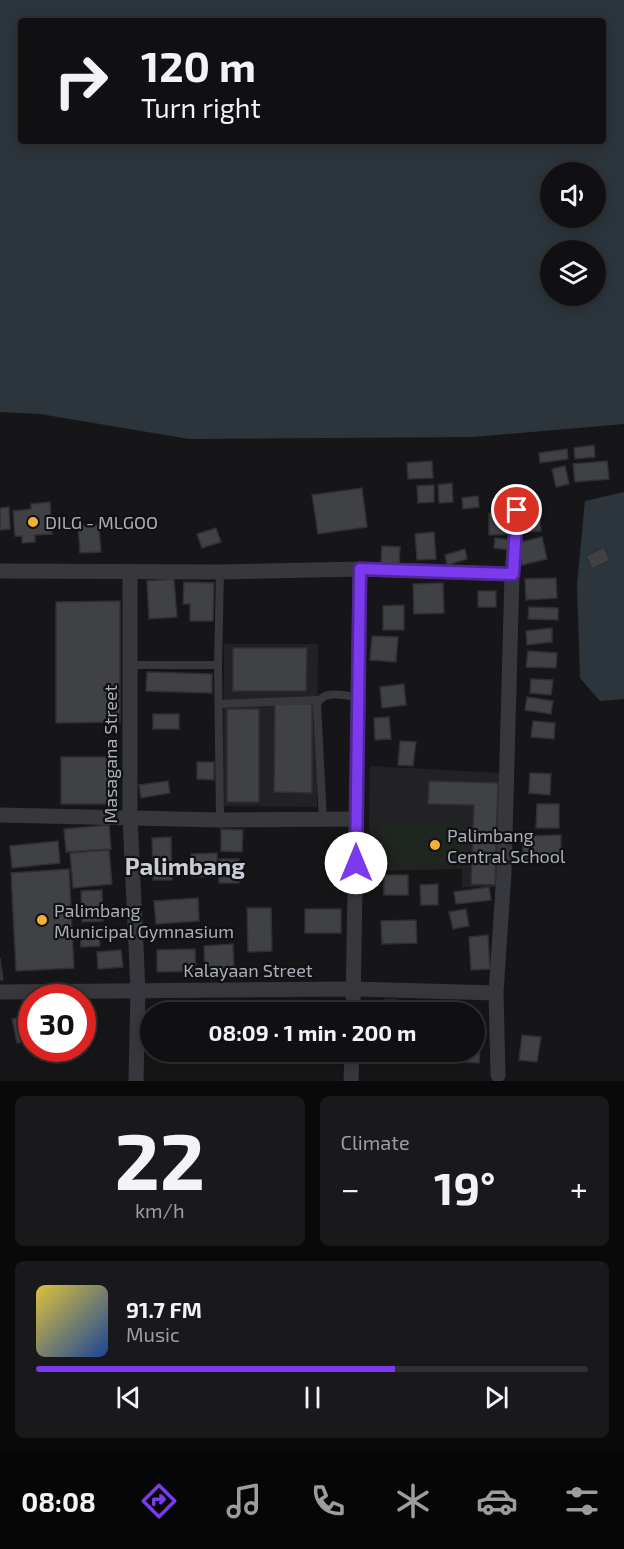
<!DOCTYPE html>
<html lang="en">
<head>
<meta charset="utf-8">
<style>
  :root { --surface:#101012; --page:#19191b; --text:#f1f3f6; --muted:#9c9d9f; --line:#303032; --accent:#7c3aed }
  body { margin:0; font-family:"Exo 2",sans-serif; background:var(--page); color:var(--text); height:100vh; display:flex; flex-direction:column; font-size:22px; white-space:nowrap }
  * { box-sizing:border-box; margin:0 }
  p { font-size:20px; color:var(--muted) }
  .icon { flex:none; width:33px; height:33px; fill:none; stroke:currentColor; stroke-width:2; stroke-linecap:round; stroke-linejoin:round }
  .map { position:relative; height:1081px; overflow:hidden }
  .details { display:flex; flex-direction:column; gap:15px; padding:15px; background:#09090a; flex:1 }
  .details>* { flex:none }
  .top-card { position:absolute; left:18px; top:18px; width:588px; height:126px; border-radius:6px; box-shadow:0 3px 15px #0003,0 0 0 2px var(--line); background:#101012; color:var(--text); overflow:hidden }
  .fabs { position:absolute; left:540px; top:162px; display:grid; gap:12px }
  .fabs a { display:grid; place-items:center; width:66px; height:66px; border-radius:50%; background:var(--surface); box-shadow:0 3px 15px #0003,0 0 0 2px var(--line); font-size:30px }
  .speed { position:absolute; left:18px; top:984px; display:flex; gap:12px; font-size:30px; font-weight:700; text-align:center }
  .speed>* { display:grid; place-content:center; width:78px; height:78px; border-radius:50%; background:var(--surface); box-shadow:0 3px 15px #0003,0 0 0 2px var(--line); line-height:1 }
  .speed .limit { border:9px solid #d22; background:#fff; color:#111 }
  .pin { position:absolute; display:grid; place-items:center; width:51px; height:51px; color:#fff; margin:-26px; border:3px solid #fff; border-radius:50%; box-shadow:0 2px 6px #0007 }
  .me { position:absolute; width:66px; margin:-33px; rotate:0deg; stroke-linejoin:round; filter:drop-shadow(0 0 4px #0008) }
  .turn { display:flex; align-items:center; gap:21px; height:126px; padding:0 24px; font-size:27px }
  .turn .icon { width:78px; height:78px; stroke-width:2.5 }
  .turn b { display:block; font-size:42px; line-height:51px }
  .big { font-size:45px; font-weight:700; line-height:1.1 }
  .details .tile { flex:1; display:flex; flex-direction:column; justify-content:center; gap:9px; min-width:0; padding:0 21px; border-radius:9px; background:var(--page) }
  .details .dial { align-items:center; gap:0 }
  .dial b { font-size:78px; line-height:1 }
  .song { display:flex; align-items:center; gap:18px }
  .cover { width:72px; height:72px; border-radius:9px; background:linear-gradient(135deg,hsl(50 70% 55%),hsl(220 70% 35%)) }
  .played { height:6px; border-radius:3px; background:linear-gradient(90deg,var(--accent) 65%,var(--line) 65%) }
  .keys { display:flex; justify-content:space-around; direction:ltr }
  .heat { display:flex; justify-content:space-between; align-items:center; font-size:33px; direction:ltr }
  .details .tiles { flex:1; display:grid; gap:15px; grid-template-columns:1fr 1fr }
  .tile:last-child { grid-column:span 2 }
  .trip { position:absolute; left:140px; top:1002px; width:345px; height:60px; border-radius:30px; background:var(--surface); box-shadow:0 3px 15px #0003,0 0 0 2px var(--line); font-weight:700; line-height:60px; text-align:center }
  .tabs { display:flex; height:96px; justify-content:space-around; align-items:center; background:#060607; color:var(--muted) }
  .tabs .icon { width:42px; height:42px }
  .tabs .active { color:var(--accent) }
  .tabs b { font-size:27px; color:var(--text) }
  .map>svg:first-child { display:block }
  .built { fill:#222225 }
  .green { fill:#1e261f }
  .water { fill:#2c353c; fill-rule:evenodd }
  .building { fill:#404145; stroke:#303034; stroke-width:1.5 }
  .lines { fill:none; stroke-linecap:round; stroke-linejoin:round }
  .service { stroke:#37383d; stroke-width:8 }
  .minor { stroke:#37383d; stroke-width:15 }
  .route-casing { stroke:#51269a; stroke-width:15 }
  .route { stroke:#7c3aed; stroke-width:10 }
  .poi-dot { fill:#f2b134; stroke:#111113; stroke-width:2 }
  .labels { text-anchor:middle; dominant-baseline:central; stroke-width:4.5; stroke-linejoin:round; paint-order:stroke }
  .poi-label { font-size:18px; fill:#a8adb8; stroke:#111113; text-anchor:start }
  .street-label { font-size:18px; fill:#a8adb8; stroke:#111113 }
  .district-label { font-size:24px; font-weight:bold; fill:#c9ccd4; stroke:#111113 }
</style>
</head>
<body>
<div class="map">
<svg width="624" height="1081" viewBox="0 0 624 1081">
  <rect width="100%" height="100%" fill="#161618"/>
  <!-- built -->
  <g class="built">
    <polygon points="224,644 318,644 317,807 223,806"/>
    <polygon points="370,766 502,773 500,887 462,887 462,869 371,871 369,821"/>
  </g>
  <!-- green -->
  <polygon class="green" points="379,821 463,821 463,865 379,866"/>
  <!-- water -->
  <g class="water">
    <path d="M 0,0 L 624,0 L 624,424 L 472,437 L 189,439 L 40,414 L 0,412 ZM 21,21 L 603,21 L 603,141 L 21,141 ZM 550,172 L 596,172 L 596,218 L 550,218 ZM 550,250 L 596,250 L 596,296 L 550,296 Z"/>
    <polygon points="624,492 624,699 600,701 580,678 577,585 585,501"/>
  </g>
  <!-- building -->
  <g class="building">
    <polygon points="594,445 595,457 575,459 574,448"/>
    <polygon points="567,449 568,459 540,463 539,453"/>
    <polygon points="432,461 433,478 408,479 407,463"/>
    <polygon points="607,461 609,479 575,482 573,464"/>
    <polygon points="565,466 569,484 556,487 552,469"/>
    <polygon points="452,483 453,502 439,503 438,485"/>
    <polygon points="434,485 434,502 418,503 417,486"/>
    <polygon points="362,488 367,527 318,534 312,495"/>
    <polygon points="478,496 479,507 463,509 462,498"/>
    <polygon points="50,502 52,534 35,535 35,542 22,543 22,536 15,536 13,511 31,509 31,504"/>
    <polygon points="9,507 10,529 0,530 0,508"/>
    <polygon points="539,507 541,531 524,532 522,509"/>
    <polygon points="489,513 515,513 515,534 489,535"/>
    <polygon points="99,525 101,552 80,553 78,526"/>
    <polygon points="216,528 221,542 202,548 197,534"/>
    <polygon points="434,532 436,559 417,560 415,534"/>
    <polygon points="542,537 547,559 522,565 517,543"/>
    <polygon points="495,538 512,540 511,550 494,548"/>
    <polygon points="382,546 400,547 399,565 381,564"/>
    <polygon points="604,547 610,560 592,569 586,556"/>
    <polygon points="465,549 467,559 447,565 445,555"/>
    <polygon points="556,578 557,598 526,600 525,579"/>
    <polygon points="174,579 177,617 149,619 147,581"/>
    <polygon points="184,582 214,583 213,621 190,621 190,604 183,604"/>
    <polygon points="443,583 444,613 414,614 413,584"/>
    <rect x="478" y="591" width="18" height="16"/>
    <polygon points="120,601 120,722 56,723 56,602"/>
    <polygon points="404,605 404,630 383,630 383,606"/>
    <polygon points="529,607 558,608 558,620 528,619"/>
    <polygon points="552,628 552,642 527,645 526,631"/>
    <polygon points="372,636 398,637 396,662 370,660"/>
    <polygon points="233,648 307,648 306,691 233,691"/>
    <polygon points="528,651 557,653 556,668 526,667"/>
    <polygon points="147,672 212,674 212,693 146,691"/>
    <polygon points="531,679 553,680 551,695 530,693"/>
    <polygon points="404,684 406,705 382,708 380,687"/>
    <polygon points="527,697 553,701 551,714 525,710"/>
    <polygon points="275,704 312,704 312,793 274,792"/>
    <rect x="227" y="709" width="32" height="93"/>
    <rect x="153" y="714" width="26" height="15"/>
    <polygon points="389,717 391,739 375,740 374,718"/>
    <polygon points="533,721 555,723 554,739 531,737"/>
    <polygon points="400,741 416,742 413,766 398,765"/>
    <rect x="61" y="757" width="55" height="47"/>
    <polygon points="197,762 214,762 214,780 197,779"/>
    <polygon points="530,773 551,774 550,795 529,793"/>
    <polygon points="168,781 170,793 141,798 139,785"/>
    <polygon points="429,781 498,783 495,885 471,884 474,805 428,804"/>
    <polygon points="537,804 559,804 559,828 536,828"/>
    <polygon points="109,825 111,849 66,852 64,829"/>
    <polygon points="221,829 243,830 242,852 221,851"/>
    <polygon points="561,835 561,858 523,859 523,836"/>
    <polygon points="171,837 172,880 153,880 152,838"/>
    <polygon points="58,841 60,863 12,868 10,846"/>
    <polygon points="109,850 112,884 73,888 70,853"/>
    <polygon points="217,853 218,876 192,877 191,854"/>
    <rect x="219" y="859" width="20" height="24"/>
    <polygon points="69,869 74,968 16,971 11,873"/>
    <rect x="384" y="875" width="24" height="20"/>
    <polygon points="438,884 438,905 421,905 420,885"/>
    <polygon points="489,887 491,900 456,904 454,892"/>
    <polygon points="102,890 103,921 82,922 81,891"/>
    <polygon points="198,898 199,921 156,924 154,901"/>
    <polygon points="247,908 271,908 272,951 248,952"/>
    <rect x="305" y="909" width="36" height="24"/>
    <polygon points="466,909 469,926 453,929 449,912"/>
    <polygon points="416,920 417,943 382,944 381,921"/>
    <polygon points="99,931 100,946 81,947 80,933"/>
    <polygon points="488,935 490,969 471,970 469,937"/>
    <polygon points="233,944 234,971 205,972 204,946"/>
    <polygon points="195,949 196,971 157,972 157,950"/>
    <polygon points="121,950 123,967 98,969 97,952"/>
    <polygon points="0,958 3,980 0,980"/>
    <polygon points="385,1000 397,1000 397,1012 385,1011"/>
    <polygon points="91,1008 93,1031 82,1032 82,1009"/>
    <polygon points="27,1015 32,1040 17,1043 12,1019"/>
    <polygon points="474,1033 481,1033 479,1063 444,1061 445,1052 474,1052"/>
    <polygon points="522,1035 541,1037 537,1062 519,1060"/>
    <polygon points="178,1052 199,1052 199,1058 178,1059"/>
  </g>
  <g class="lines">
    <!-- service -->
    <g class="service">
      <polyline points="220,572 218,665 220,820"/>
      <polyline points="129,665 218,665"/>
      <polyline points="219,704 318,700"/>
      <path d="M 323,820 L 317,704 C 324,689 344,696 358,697"/>
    </g>
    <!-- minor -->
    <g class="minor">
      <polyline points="0,571 220,572 360,569 512,574"/>
      <polyline points="130,572 130,817 138,990 136,1081"/>
      <polyline points="0,815 220,820 356,819"/>
      <polyline points="0,992 354,989 496,993"/>
      <polyline points="353,1012 360,569"/>
      <polyline points="498,1075 496,993 504,873 512,574 517,510"/>
      <polyline points="351,1081 352,1052"/>
    </g>
  </g>
  <g class="lines">
    <!-- route casing -->
    <g class="route-casing">
      <polyline id="route" points="356,863 360,569 513,574 517,510"/>
    </g>
    <!-- route -->
    <use href="#route" class="route"/>
  </g>
  <!-- markers -->
  <g class="poi-dot">
    <circle cx="33" cy="522" r="6"/>
    <circle cx="435" cy="845" r="6"/>
    <circle cx="42" cy="920" r="6"/>
  </g>
  <g class="labels">
    <!-- poi labels -->
    <g class="poi-label">
      <text x="45" y="522">DILG - MLGOO</text>
      <text x="447" y="835">Palimbang<tspan x="447" dy="21">Central School</tspan></text>
      <text x="54" y="910">Palimbang<tspan x="54" dy="21">Municipal Gymnasium</tspan></text>
    </g>
    <!-- street labels -->
    <g class="street-label">
      <text transform="translate(110 754) rotate(-90)">Masagana Street</text>
      <text x="248" y="970">Kalayaan Street</text>
    </g>
    <!-- district labels -->
    <g class="district-label">
      <text x="185" y="865">Palimbang</text>
    </g>
  </g>
</svg>
<div class="fabs">
<a><svg class="icon" aria-label="sound" viewBox="0 0 24 24"><path d="M4 9h4l5-4v14l-5-4H4zM17 9q2 3 0 6"/></svg></a>
<a><svg class="icon" aria-label="layers" viewBox="0 0 24 24"><path d="M12 4l9 5-9 5-9-5zM3 14l9 5 9-5"/></svg></a>
</div>
<div class="speed"><div class="limit">30</div></div>
<div class="pin" style="left:517px;top:510px;background:#d93025"><svg class="icon" aria-label="arrive" viewBox="0 0 24 24"><path d="M6 21V4h12l-3 4 3 4H6"/></svg></div>
<svg class="me" style="left:356px;top:863px" viewBox="-20 -20 40 40"><circle r="19" fill="#fff"/><path d="M0-13L10 11 0 6-10 11z" fill="#7c3aed"/></svg>
<div class="trip">08:09 · 1 min · 200 m</div>
<div class="top-card">
<div class="turn"><svg class="icon" aria-label="right" viewBox="0 0 24 24"><path d="M7 20v-9h11M14 6l5 5-5 5"/></svg><div><b>120 m</b>Turn right</div></div>
</div>
</div>
<section class="details">
<div class="tiles">
<div class="tile dial"><b>22</b><p>km/h</p></div>
<div class="tile"><p>Climate</p>
<div class="heat"><a>−</a><b class="big">19°</b><a>+</a></div>
</div>
<div class="tile">
<div class="song"><i class="cover"></i><div><b>91.7 FM</b><p>Music</p></div></div>
<div class="played"></div>
<div class="keys"><svg class="icon" aria-label="previous" viewBox="0 0 24 24"><path d="M18 5L8 12l10 7zM5 5v14"/></svg><svg class="icon" aria-label="pause" viewBox="0 0 24 24"><path d="M8 5v14M16 5v14"/></svg><svg class="icon" aria-label="next" viewBox="0 0 24 24"><path d="M6 5l10 7-10 7zM19 5v14"/></svg></div>
</div>
</div>
</section>
<nav class="tabs">
<b>08:08</b>
<svg class="icon active" aria-label="directions" viewBox="0 0 24 24"><path d="M12 3l9 9-9 9-9-9zM9 14v-3h6M13 9l2 2-2 2"/></svg>
<svg class="icon" aria-label="music" viewBox="0 0 24 24"><path d="M9 18V5l10-2v13"/><circle cx="6" cy="18" r="3"/><circle cx="16" cy="16" r="3"/></svg>
<svg class="icon" aria-label="phone" viewBox="0 0 24 24"><path d="M5 4h4l2 5-3 2q2 4 5 5l2-3 5 2v4C11 20 4 13 5 4z"/></svg>
<svg class="icon" aria-label="climate" viewBox="0 0 24 24"><path d="M12 3v18M4 7l16 10M4 17L20 7"/></svg>
<svg class="icon" aria-label="car" viewBox="0 0 24 24"><path d="M5 17H2v-5l4-1 3-4h7l3 4 3 1v5h-3M9 17h6M6 11h13"/><circle cx="7" cy="17" r="2"/><circle cx="17" cy="17" r="2"/></svg>
<svg class="icon" aria-label="filters" viewBox="0 0 24 24"><path d="M4 7h16M4 17h16"/><circle cx="9" cy="7" r="2"/><circle cx="15" cy="17" r="2"/></svg>
</nav>
</body>
</html>
